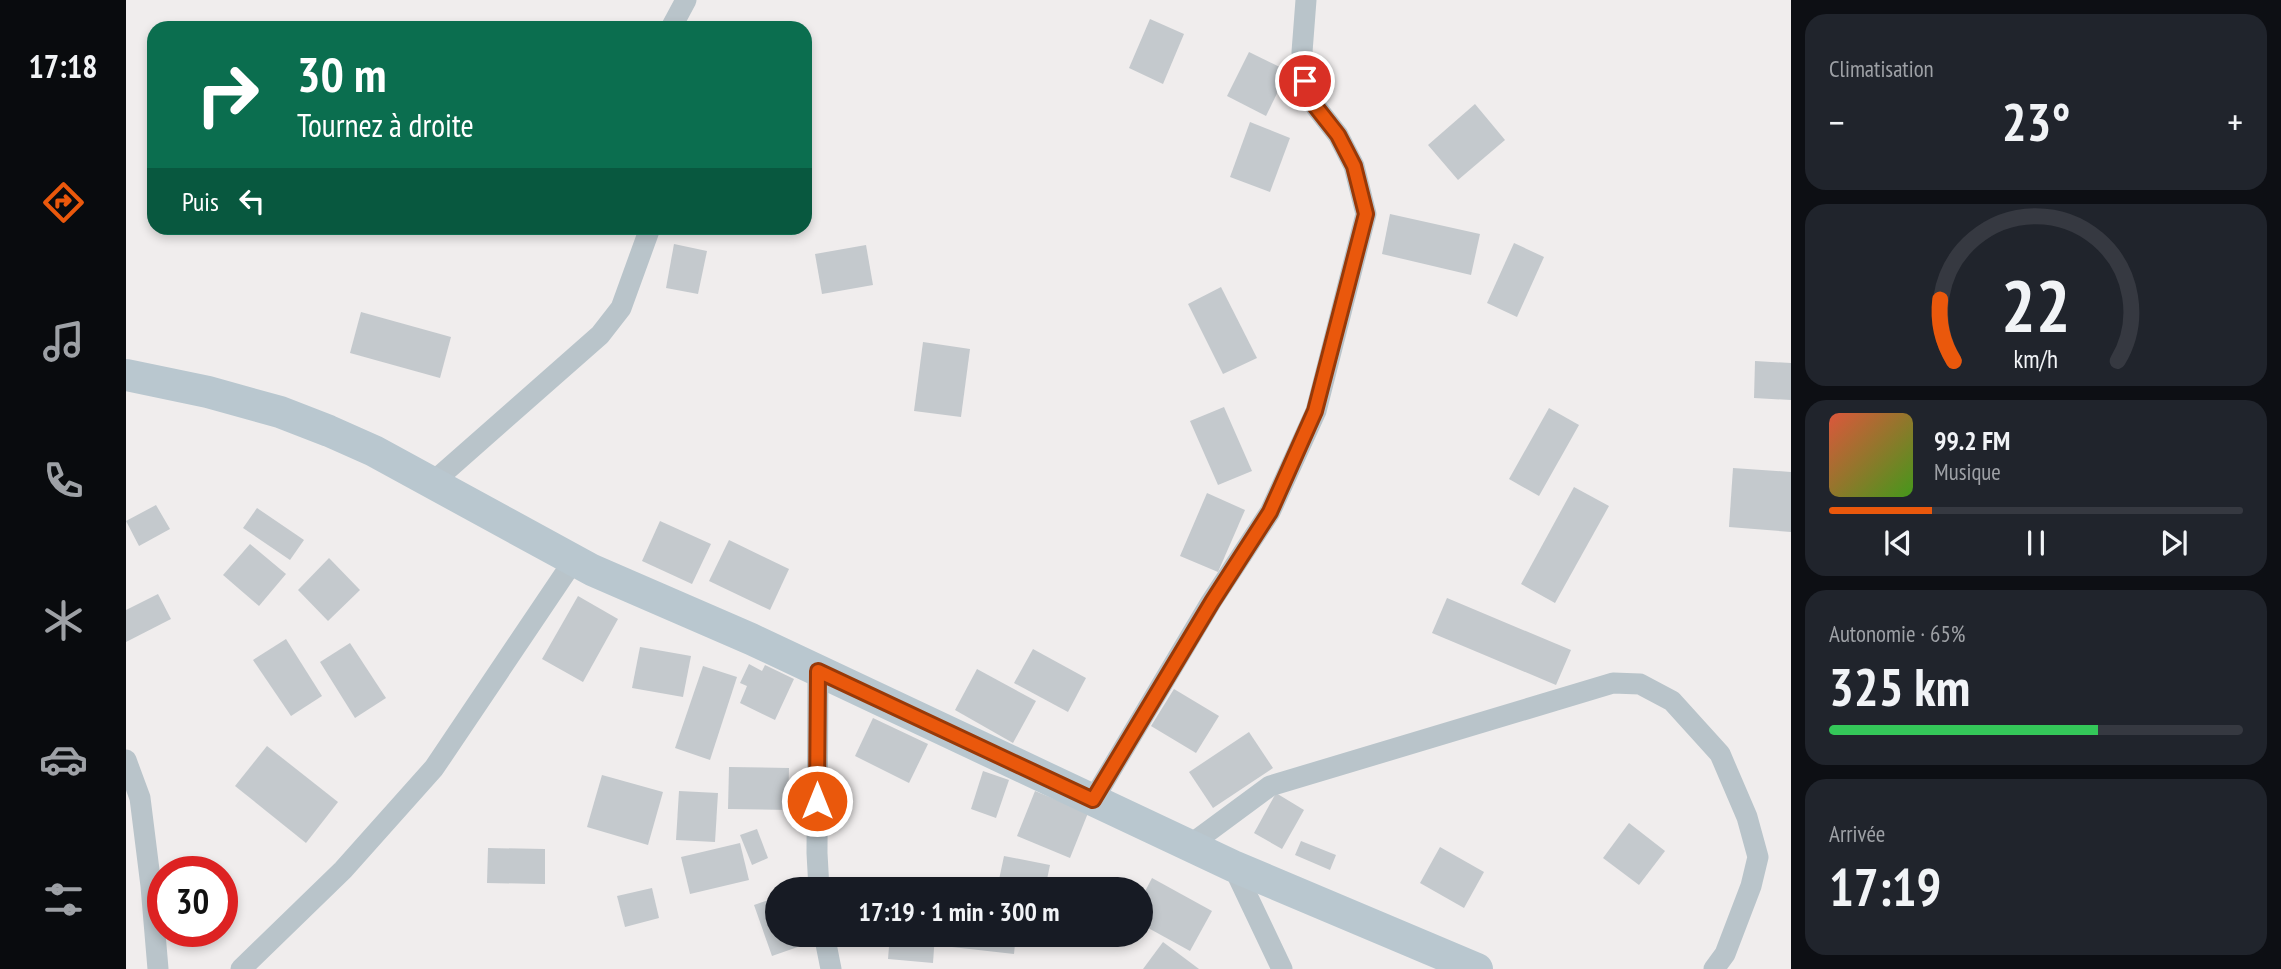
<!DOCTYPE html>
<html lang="fr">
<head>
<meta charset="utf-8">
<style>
  :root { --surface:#171b24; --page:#20242c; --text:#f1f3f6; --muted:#9ea1a6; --line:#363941; --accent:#ea580c }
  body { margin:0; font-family:"PT Sans Narrow",sans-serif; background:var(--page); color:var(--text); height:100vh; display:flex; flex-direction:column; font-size:26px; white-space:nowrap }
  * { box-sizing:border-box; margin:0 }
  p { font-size:23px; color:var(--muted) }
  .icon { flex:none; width:38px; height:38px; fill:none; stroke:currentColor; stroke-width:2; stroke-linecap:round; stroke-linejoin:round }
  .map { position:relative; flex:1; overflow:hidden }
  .details { display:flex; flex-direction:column; gap:14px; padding:14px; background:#0d0f14; width:490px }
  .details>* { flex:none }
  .hud { position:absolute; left:21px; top:21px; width:665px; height:214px; border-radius:21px; box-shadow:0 4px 10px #0003; background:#0b6e4f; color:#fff; overflow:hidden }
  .speed { position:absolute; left:21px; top:856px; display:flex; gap:14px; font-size:35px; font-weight:700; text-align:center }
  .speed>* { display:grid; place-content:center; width:91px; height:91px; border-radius:50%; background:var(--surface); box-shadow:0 4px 10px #0003; line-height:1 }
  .speed .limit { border:10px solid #d22; background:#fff; color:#111 }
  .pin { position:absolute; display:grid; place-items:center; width:60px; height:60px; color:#fff; margin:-30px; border:4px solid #fff; border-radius:50%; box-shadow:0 2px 7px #0007 }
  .me { position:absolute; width:77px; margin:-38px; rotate:0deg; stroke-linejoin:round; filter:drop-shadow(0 0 5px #0008) }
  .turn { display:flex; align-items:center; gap:24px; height:147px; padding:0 35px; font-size:32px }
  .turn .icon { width:91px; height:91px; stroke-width:2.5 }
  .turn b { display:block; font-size:49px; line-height:60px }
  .then { display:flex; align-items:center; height:66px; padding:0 35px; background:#0003; gap:14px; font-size:26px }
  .big { font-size:52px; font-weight:800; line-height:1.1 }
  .details .card { flex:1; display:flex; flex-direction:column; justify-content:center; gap:10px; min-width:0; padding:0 24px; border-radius:21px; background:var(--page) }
  .details .dial { align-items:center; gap:0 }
  .dial svg { height:182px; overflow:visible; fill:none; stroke:var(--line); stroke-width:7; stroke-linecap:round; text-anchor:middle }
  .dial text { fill:var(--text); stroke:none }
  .song { display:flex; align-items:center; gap:21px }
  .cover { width:84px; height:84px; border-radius:10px; background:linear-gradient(135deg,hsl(10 70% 55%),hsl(100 70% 35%)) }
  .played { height:7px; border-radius:4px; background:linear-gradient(90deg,var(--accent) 25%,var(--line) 25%) }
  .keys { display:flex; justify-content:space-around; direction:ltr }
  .heat { display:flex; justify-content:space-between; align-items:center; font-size:38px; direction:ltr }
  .charge { height:10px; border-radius:5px; background:linear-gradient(90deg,#34c759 65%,var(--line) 0) }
  .trip { position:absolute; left:639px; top:877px; width:388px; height:70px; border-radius:35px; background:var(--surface); box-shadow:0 4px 10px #0003; font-weight:800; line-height:70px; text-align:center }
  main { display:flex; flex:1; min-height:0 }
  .tabs { display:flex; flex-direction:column; width:126px; justify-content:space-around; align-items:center; background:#090b0e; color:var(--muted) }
  .tabs .icon { width:49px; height:49px }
  .tabs .active { color:var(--accent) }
  .tabs b { font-size:32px; color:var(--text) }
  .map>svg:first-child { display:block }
  .building { fill:#c4c9cd }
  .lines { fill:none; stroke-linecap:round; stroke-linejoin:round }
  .street { stroke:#b9c4ca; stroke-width:21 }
  .secondary { stroke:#b9c7cf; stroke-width:32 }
  .route-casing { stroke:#983908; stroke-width:18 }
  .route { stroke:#ea580c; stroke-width:12 }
</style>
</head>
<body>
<main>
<nav class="tabs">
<b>17:18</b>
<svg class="icon active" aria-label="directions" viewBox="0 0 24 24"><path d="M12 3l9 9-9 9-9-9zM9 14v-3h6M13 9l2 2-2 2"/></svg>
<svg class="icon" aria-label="music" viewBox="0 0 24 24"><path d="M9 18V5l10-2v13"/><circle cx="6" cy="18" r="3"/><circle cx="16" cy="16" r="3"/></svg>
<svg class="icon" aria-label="phone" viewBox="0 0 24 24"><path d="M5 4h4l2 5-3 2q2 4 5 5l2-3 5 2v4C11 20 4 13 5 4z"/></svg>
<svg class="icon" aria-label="climate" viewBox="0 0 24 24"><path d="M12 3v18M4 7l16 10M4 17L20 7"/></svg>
<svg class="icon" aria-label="car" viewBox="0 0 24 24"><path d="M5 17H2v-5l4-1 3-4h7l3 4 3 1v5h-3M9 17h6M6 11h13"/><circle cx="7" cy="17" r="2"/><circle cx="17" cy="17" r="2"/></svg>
<svg class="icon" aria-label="filters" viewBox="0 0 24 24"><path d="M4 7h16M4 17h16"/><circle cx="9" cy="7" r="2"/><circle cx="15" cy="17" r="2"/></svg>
</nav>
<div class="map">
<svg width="1665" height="969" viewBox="0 0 1665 969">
  <rect width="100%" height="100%" fill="#f0eded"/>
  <!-- building -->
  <g class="building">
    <polygon points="1024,19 1058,34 1037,84 1003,68"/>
    <polygon points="1123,52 1162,71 1140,116 1101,96"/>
    <polygon points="1349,104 1379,140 1332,180 1302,145"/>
    <polygon points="1124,122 1164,138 1144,192 1104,177"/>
    <polygon points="1264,214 1354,234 1345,275 1256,254"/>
    <polygon points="308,228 328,228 312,235"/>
    <polygon points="1388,243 1418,257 1391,317 1361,303"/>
    <polygon points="548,244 581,251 572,294 540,288"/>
    <polygon points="740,245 747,285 696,294 689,254"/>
    <polygon points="1095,287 1131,358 1097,374 1062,304"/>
    <polygon points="235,312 325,337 314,378 224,353"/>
    <polygon points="797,342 844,349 835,417 788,411"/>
    <polygon points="1629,361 1665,363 1665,400 1628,398"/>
    <polygon points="1098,407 1126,471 1092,485 1064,421"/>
    <polygon points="1423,408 1453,425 1413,496 1383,479"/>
    <polygon points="1607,468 1665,472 1665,532 1603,527"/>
    <polygon points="1448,487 1483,506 1429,603 1395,584"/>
    <polygon points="1081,493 1119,510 1092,572 1054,556"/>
    <polygon points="30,505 44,529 13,546 0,521"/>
    <polygon points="131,508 178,540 164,560 117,528"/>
    <polygon points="534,521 585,544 566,584 516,561"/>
    <polygon points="603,540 663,569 644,610 583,581"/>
    <polygon points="124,544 160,574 133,606 97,575"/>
    <polygon points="203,558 234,590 202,621 172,590"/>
    <polygon points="32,594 45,619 0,642 0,610"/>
    <polygon points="452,596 492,619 457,682 416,659"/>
    <polygon points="1321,598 1445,650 1430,685 1306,633"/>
    <polygon points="160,639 196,696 165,716 127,660"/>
    <polygon points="224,643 260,698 229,718 194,662"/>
    <polygon points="514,647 565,656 557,697 506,688"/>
    <polygon points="907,649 960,678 942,712 888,683"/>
    <polygon points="623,664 636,671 639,665 668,679 649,720 614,703 621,686 614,683"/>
    <polygon points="577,666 611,677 584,760 549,748"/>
    <polygon points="851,669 910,701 887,743 829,710"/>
    <polygon points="1048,689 1093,716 1070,753 1025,726"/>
    <polygon points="747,718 802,744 783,783 729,756"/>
    <polygon points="1123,732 1147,768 1087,808 1063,772"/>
    <polygon points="141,746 212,802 180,843 109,786"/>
    <polygon points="603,767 663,768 662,810 602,809"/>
    <polygon points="857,771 883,780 870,818 845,809"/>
    <polygon points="476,775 537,792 522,845 461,827"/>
    <polygon points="553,791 592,793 589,842 550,840"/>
    <polygon points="909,791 962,813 944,858 891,836"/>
    <polygon points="1150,793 1178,810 1156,849 1128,833"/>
    <polygon points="1503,823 1539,851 1513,885 1477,858"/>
    <polygon points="631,829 642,858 626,865 614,835"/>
    <polygon points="1175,841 1210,855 1204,870 1169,855"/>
    <polygon points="614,843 623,880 564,894 555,857"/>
    <polygon points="1314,847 1358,872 1338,908 1294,883"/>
    <polygon points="362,848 419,849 419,884 361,883"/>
    <polygon points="878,856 924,865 919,889 871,889"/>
    <polygon points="1026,878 1086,911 1064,951 1015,924 1015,899"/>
    <polygon points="526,888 533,918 499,927 491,896"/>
    <polygon points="651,897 651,934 684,934 686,942 646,956 628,905"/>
    <polygon points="764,934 809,934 807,963 762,959"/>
    <polygon points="827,934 890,934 888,954 826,947"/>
    <polygon points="1037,942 1073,969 1017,969"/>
  </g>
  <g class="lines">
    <!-- street -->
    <g class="street">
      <polyline points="545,28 560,0"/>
      <polyline points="306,483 474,335 495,308 524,228"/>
      <polyline points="692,671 691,853 693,889"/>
      <polyline points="0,760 14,798 25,886 32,969"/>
      <polyline points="967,800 1085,602 1144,512 1190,411 1240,214 1228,166 1212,135 1190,107 1179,81 1176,52 1180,0"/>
      <polyline points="1064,845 1144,786 1487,683 1514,684 1546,701 1594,754 1621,817 1632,857 1625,886 1599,954 1588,969"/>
      <polyline points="1107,866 1156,969"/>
      <polyline points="698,934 705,969"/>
      <polyline points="115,969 217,870 308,768 448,560"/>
    </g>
    <!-- secondary -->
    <polyline class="secondary" points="0,375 82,392 154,412 203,431 248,451 466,570 625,639 1107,866 1351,969"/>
  </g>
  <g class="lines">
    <!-- route casing -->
    <g class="route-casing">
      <polyline id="route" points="691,801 692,671 967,800 1086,602 1144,512 1189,411 1240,214 1228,166 1212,135 1190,107 1179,81"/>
    </g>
    <!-- route -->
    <use href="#route" class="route"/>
  </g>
</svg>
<div class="speed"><div class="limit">30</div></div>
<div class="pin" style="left:1179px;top:81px;background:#d93025"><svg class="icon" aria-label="arrive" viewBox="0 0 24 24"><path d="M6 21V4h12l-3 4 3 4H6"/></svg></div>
<svg class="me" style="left:691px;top:801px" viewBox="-20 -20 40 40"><circle r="17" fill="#ea580c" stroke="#fff" stroke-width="3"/><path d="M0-11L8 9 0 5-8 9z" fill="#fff"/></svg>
<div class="trip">17:19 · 1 min · 300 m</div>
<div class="hud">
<div class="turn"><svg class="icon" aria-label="right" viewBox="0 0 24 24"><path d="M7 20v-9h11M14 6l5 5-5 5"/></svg><div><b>30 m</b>Tournez à droite</div></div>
<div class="then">Puis<svg class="icon" aria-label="left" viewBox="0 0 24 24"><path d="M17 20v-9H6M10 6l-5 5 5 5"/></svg></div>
</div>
</div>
<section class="details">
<div class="card"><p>Climatisation</p>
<div class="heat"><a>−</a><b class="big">23°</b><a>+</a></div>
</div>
<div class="card dial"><svg viewBox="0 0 100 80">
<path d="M14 69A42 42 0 1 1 86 69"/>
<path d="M14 69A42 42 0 0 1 8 42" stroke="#ea580c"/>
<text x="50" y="56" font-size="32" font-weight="700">22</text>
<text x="50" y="72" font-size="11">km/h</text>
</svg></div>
<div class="card">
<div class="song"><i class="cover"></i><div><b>99.2 FM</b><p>Musique</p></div></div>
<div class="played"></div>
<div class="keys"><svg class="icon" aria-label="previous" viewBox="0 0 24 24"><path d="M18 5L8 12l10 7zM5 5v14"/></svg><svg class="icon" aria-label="pause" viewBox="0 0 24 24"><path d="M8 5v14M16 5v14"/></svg><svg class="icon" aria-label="next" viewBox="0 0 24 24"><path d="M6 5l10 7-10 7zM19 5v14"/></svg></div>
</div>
<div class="card"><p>Autonomie · 65%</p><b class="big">325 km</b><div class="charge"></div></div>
<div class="card"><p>Arrivée</p><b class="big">17:19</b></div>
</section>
</main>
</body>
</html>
